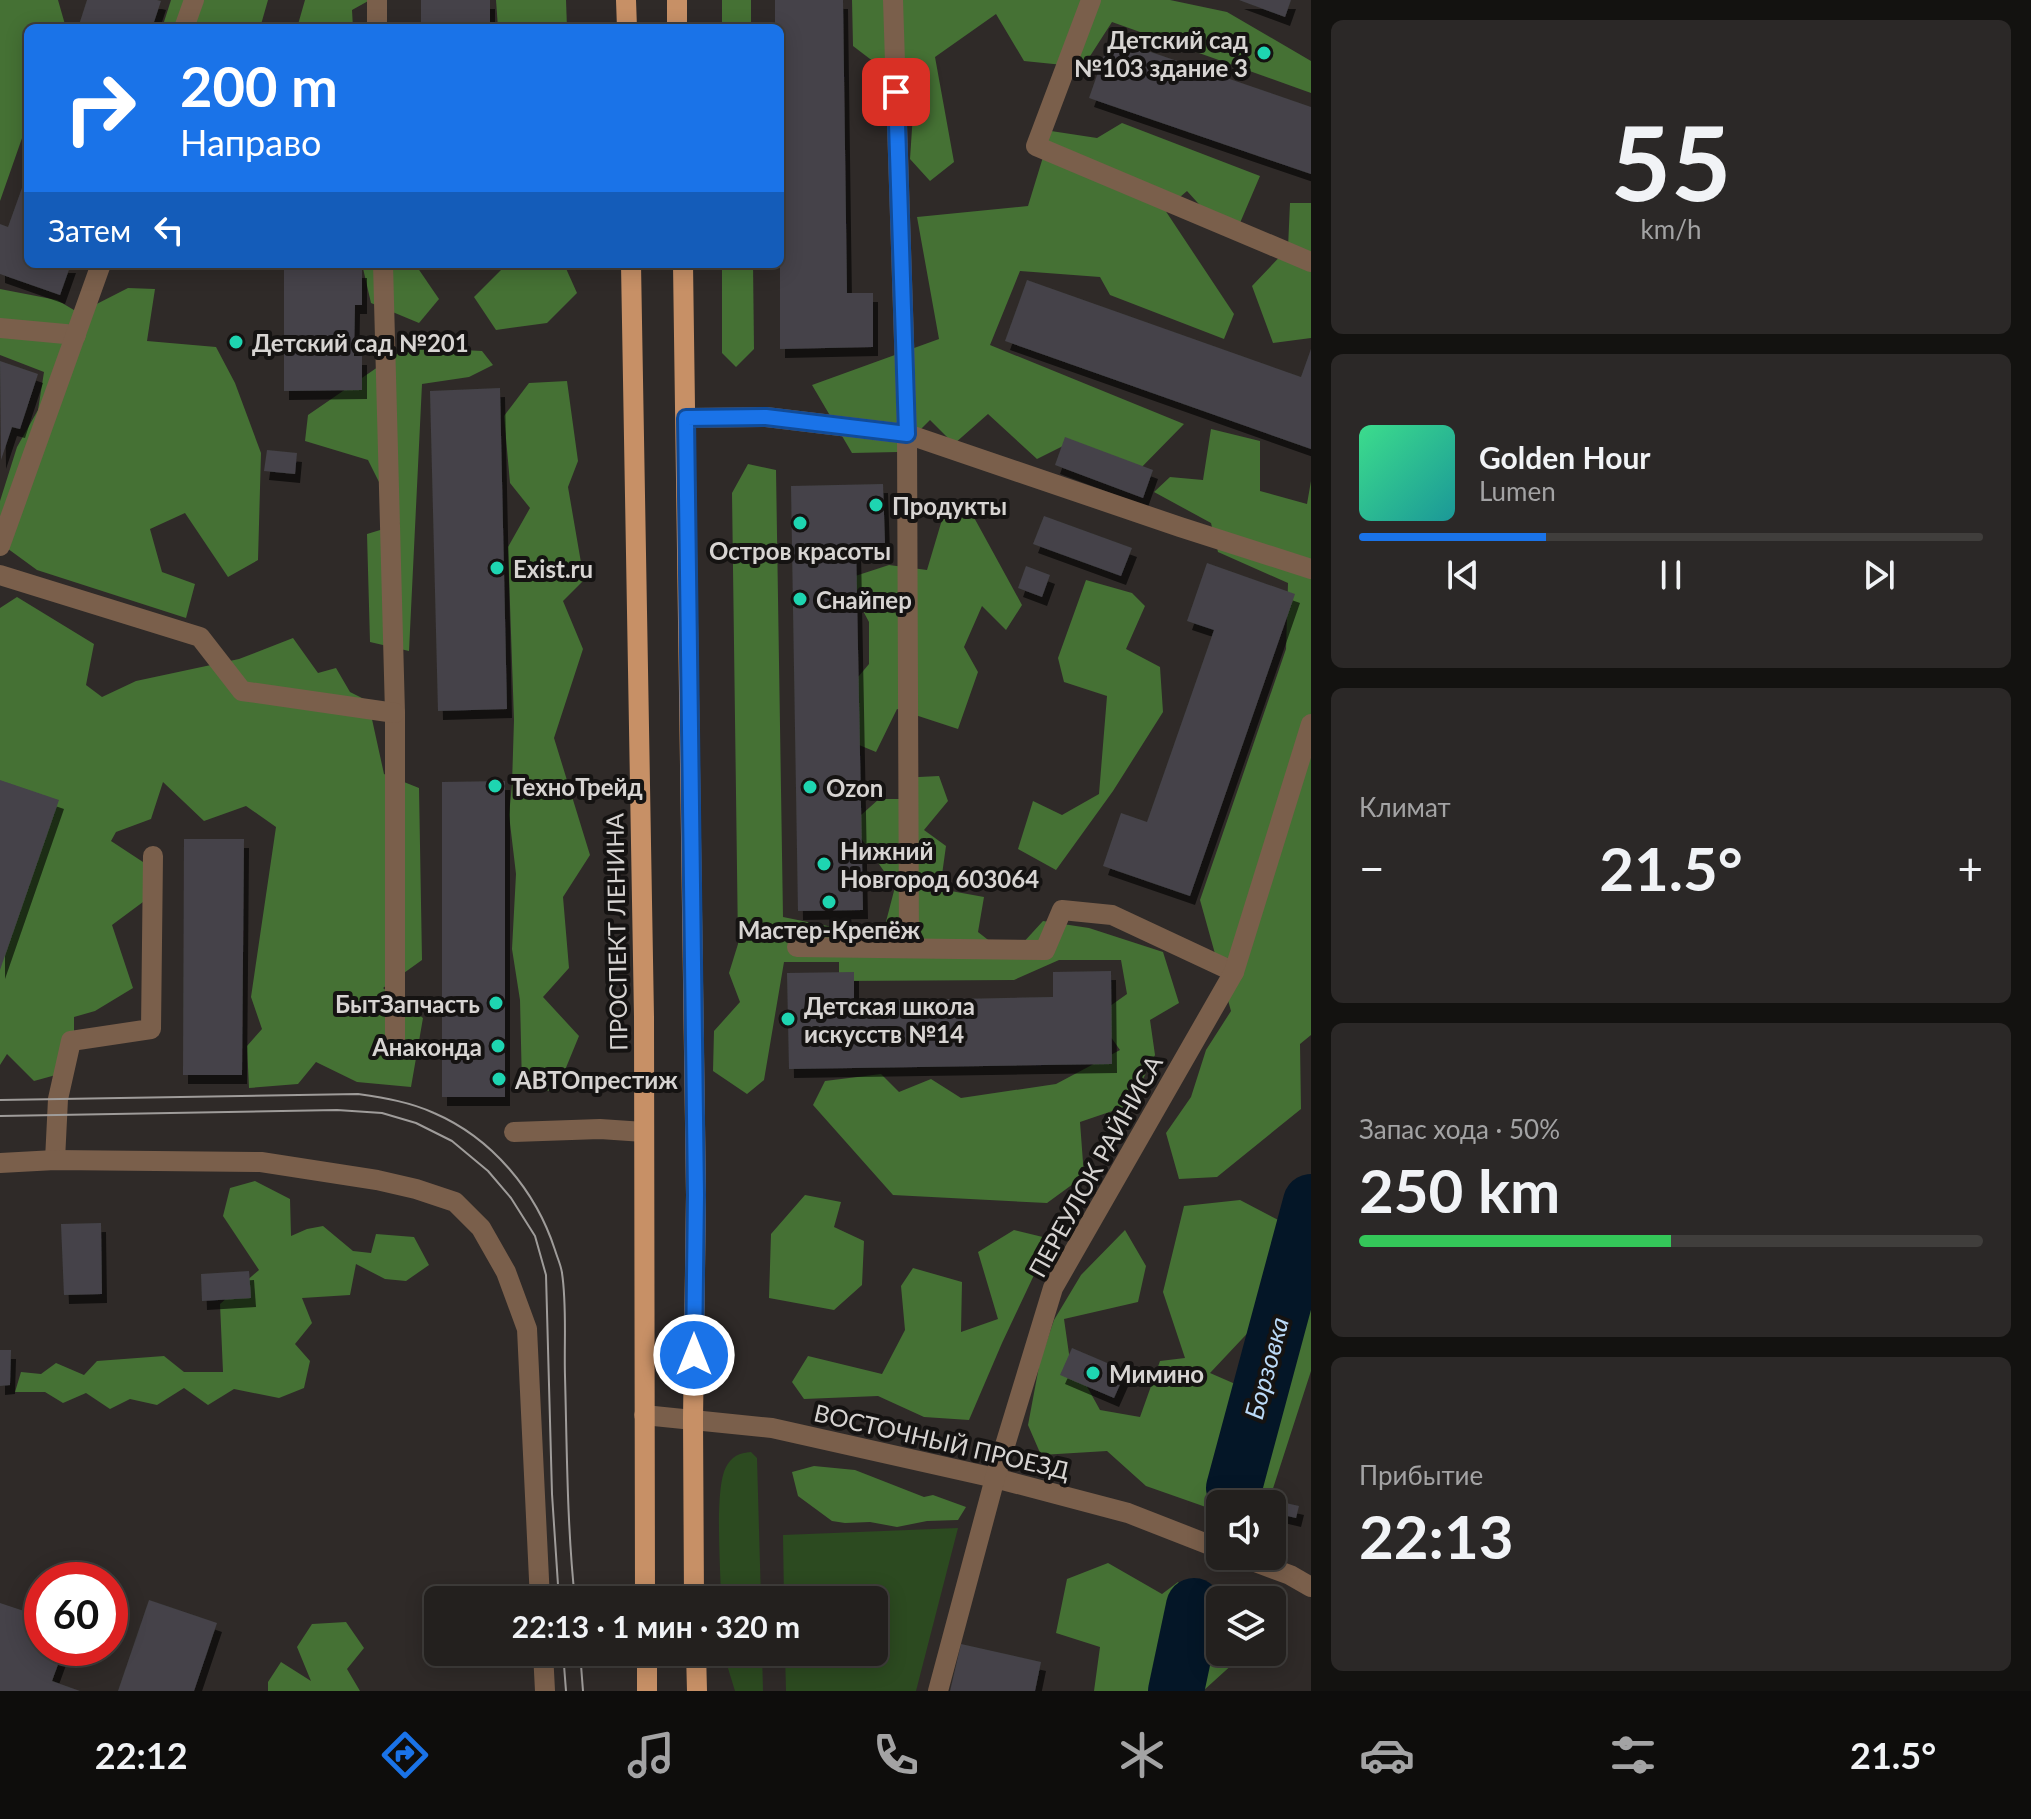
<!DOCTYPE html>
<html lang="ru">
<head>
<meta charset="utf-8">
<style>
  :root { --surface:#23201e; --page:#2b2827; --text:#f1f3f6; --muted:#a3a3a4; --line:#403e3c; --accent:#1a73e8 }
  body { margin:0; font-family:Lato,sans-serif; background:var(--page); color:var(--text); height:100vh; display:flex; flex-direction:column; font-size:30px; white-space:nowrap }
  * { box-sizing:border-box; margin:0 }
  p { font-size:26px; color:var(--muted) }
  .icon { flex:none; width:44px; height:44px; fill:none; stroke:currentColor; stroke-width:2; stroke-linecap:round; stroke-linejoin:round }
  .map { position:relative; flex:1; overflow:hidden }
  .panel { display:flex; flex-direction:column; gap:20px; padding:20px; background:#131210; width:720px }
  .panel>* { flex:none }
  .hud { position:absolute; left:24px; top:24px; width:760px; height:244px; border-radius:12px; box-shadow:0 4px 20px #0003,0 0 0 2px var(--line); background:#1a73e8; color:#fff; overflow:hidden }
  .buttons { position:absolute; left:1206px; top:1490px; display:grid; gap:16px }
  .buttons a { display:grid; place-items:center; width:80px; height:80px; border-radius:12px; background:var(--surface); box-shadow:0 4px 20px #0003,0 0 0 2px var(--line); font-size:40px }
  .speed { position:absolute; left:24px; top:1562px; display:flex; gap:16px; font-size:40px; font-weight:700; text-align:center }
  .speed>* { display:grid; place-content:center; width:104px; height:104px; border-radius:50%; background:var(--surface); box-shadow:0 4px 20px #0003,0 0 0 2px var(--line); line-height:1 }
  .speed .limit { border:12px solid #d22; background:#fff; color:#111 }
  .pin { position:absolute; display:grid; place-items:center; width:68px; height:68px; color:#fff; margin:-34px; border-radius:16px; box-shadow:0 4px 12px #0006 }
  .me { position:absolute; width:88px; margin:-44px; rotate:0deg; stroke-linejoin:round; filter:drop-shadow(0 0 6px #0008) }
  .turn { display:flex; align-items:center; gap:28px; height:168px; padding:0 24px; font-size:36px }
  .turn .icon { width:104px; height:104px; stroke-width:2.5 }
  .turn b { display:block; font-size:56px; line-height:68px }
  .then { display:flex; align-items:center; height:76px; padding:0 24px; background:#0003; gap:16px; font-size:30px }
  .big { font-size:60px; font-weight:700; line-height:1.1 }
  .panel .tile { flex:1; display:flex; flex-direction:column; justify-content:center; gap:12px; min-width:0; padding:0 28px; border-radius:12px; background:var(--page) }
  .panel .dial { align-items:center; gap:0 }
  .dial b { font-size:104px; line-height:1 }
  .song { display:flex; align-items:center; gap:24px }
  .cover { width:96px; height:96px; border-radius:12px; background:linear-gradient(135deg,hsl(150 70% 55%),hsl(180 70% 35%)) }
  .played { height:8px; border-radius:4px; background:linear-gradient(90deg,var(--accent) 30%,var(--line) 30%) }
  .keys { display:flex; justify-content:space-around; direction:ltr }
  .heat { display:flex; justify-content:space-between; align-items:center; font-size:44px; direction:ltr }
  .charge { height:12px; border-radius:6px; background:linear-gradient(90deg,#34c759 50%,var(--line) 0) }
  .trip { position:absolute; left:424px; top:1586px; width:464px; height:80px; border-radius:12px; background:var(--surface); box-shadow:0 4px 20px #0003,0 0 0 2px var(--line); font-weight:700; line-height:80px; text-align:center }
  .dock { display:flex; height:128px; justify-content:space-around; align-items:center; background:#0e0d0c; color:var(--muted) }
  .dock .icon { width:56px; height:56px }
  .dock .current { color:var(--accent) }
  .dock b { font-size:36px; color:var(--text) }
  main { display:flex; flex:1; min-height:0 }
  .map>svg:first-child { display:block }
  .green { fill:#2c4a20 }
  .forest { fill:#457134 }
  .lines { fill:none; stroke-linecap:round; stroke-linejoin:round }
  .river { stroke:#041627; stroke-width:56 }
  .building { fill:#444348; filter:url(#shadow) }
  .minor { stroke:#7a5f4b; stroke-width:20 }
  .major { stroke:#c79066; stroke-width:20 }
  .tram { stroke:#9f9c9a; stroke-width:2 }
  .route-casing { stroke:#114b97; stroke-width:20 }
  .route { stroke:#1a73e8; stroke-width:14 }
  .poi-dot { fill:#1ed5b1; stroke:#151312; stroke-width:3 }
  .labels { text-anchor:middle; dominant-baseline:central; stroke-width:8; stroke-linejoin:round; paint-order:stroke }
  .poi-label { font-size:24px; font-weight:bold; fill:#d7d4d2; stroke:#151312; text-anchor:start }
  .street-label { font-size:24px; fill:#d7d4d2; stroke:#151312 }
  .water-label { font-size:26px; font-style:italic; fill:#bbdaf8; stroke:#151312 }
</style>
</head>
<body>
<main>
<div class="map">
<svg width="1311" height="1691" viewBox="0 0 1311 1691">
  <defs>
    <filter id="shadow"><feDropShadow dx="5" dy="9" stdDeviation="0" flood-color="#0009"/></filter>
  </defs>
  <rect width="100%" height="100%" fill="#2f2a28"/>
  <!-- green -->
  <g class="green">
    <path d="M 751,1452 L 757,1458 L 761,1600 L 721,1600 C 721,1571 714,1490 726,1467 C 732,1456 739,1453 751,1452 Z"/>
    <polygon points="958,1528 916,1691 786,1691 785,1652 874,1652 874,1600 784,1600 783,1535"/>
    <polygon points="723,1652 762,1652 763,1691 735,1691"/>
  </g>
  <!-- forest -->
  <g class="forest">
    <polygon points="0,0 58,0 66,28 28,28 28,121 0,201"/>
    <polygon points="171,0 268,0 260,28 162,28"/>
    <polygon points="305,0 370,0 352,10 353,28 297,28"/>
    <polygon points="496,0 566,0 567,28 498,28"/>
    <rect x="722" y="0" width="29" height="28"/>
    <polygon points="852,0 1170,0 1227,12 1311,61 1311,93 1112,22 1083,67 1024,61 996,14 935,57 954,162 930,181 910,159 915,83 874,62 853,46"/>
    <polygon points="1122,123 1260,176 1234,237 1216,223 1187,191 1165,210 1234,314 1224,339 1110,295 1100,277 1020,271 990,345 1184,424 1132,477 1073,441 1037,459 988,414 954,444 930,420 898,452 852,453 812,385 939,339 917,217 1028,206 1051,131 1097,138"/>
    <polygon points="1290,203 1311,203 1311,338 1273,343 1252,286 1288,248"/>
    <polygon points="362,264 415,264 439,299 419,323 371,303"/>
    <polygon points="501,264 564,264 577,293 547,323 496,330 474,297 501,270"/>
    <polygon points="722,264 753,264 754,349 736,367 722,353"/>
    <polygon points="128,288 155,289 147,341 216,347 235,383 261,453 258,560 228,577 185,513 150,529 162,572 195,584 186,618 37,570 0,543 0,501 17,447 38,410 44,372 0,355 0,289 57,300 79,313"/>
    <polygon points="407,347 482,351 493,365 469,377 422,384 409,651 370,642 367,534 400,524 368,460 305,441 308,415"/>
    <polygon points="567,381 578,461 568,487 584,580 563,601 583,649 554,738 590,855 563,897 569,968 543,997 579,1036 556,1092 522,1086 520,1000 512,949 516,874 509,815 512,784 514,720 508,547 530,508 510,483 504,416 529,383"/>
    <polygon points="1211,429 1260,441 1260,491 1307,504 1311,481 1311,1035 1300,1044 1301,1109 1217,1177 1179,1179 1166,1133 1191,1097 1206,1050 1231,1011 1200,900 1286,649 1288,583 1218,552 1211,523 1154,492 1170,477 1203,480"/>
    <polygon points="748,464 776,470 783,917 882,937 895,887 851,824 879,799 901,799 899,778 939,776 948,801 924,830 946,846 940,889 984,897 978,932 1010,957 1043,921 1089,928 1163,952 1179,1003 1150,1020 1155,1055 1130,1105 1080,1122 1084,1176 1047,1203 893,1195 813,1105 825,1081 881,1074 899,1092 931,1079 961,1098 1056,1084 1120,1050 1096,1016 1127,994 1121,960 1059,960 1014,980 839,981 839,962 784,962 764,1080 747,1094 713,1071 714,1031 740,1002 729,973 738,944 732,493"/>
    <polygon points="971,512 1022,605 1006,630 982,606 964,647 978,672 958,729 897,709 876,752 847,740 853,683 869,664 869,622 846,579 889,565 927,570 944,513"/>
    <polygon points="1086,580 1132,593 1145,606 1126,649 1160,667 1163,712 1113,791 1056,870 1018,849 1033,801 1062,815 1099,794 1107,696 1064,682 1058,658"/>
    <polygon points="17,597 94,644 86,685 102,697 136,681 239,659 293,638 318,673 336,668 350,692 368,701 384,774 419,788 422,960 383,988 423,1018 411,1087 357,1082 316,1062 298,1084 249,1088 247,1046 262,1029 251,997 276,827 246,806 204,821 163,782 151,819 116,832 111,841 143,862 143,902 112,925 133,988 95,1011 74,1017 74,1070 34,1081 7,1054 0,1065 0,608"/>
    <polygon points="255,1181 290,1199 291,1236 307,1229 323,1226 353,1251 371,1253 376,1234 414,1237 429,1265 406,1281 385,1279 356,1264 350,1295 302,1298 312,1323 295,1344 310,1361 304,1388 279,1398 234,1389 208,1405 184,1388 157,1405 130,1399 110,1409 86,1393 63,1403 45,1392 15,1392 21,1372 41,1374 56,1363 84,1375 97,1361 164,1356 184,1372 223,1372 220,1304 259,1270 223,1216 230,1188"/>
    <polygon points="805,1195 841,1202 834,1227 864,1241 862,1285 834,1310 769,1298 771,1234"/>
    <polygon points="1240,1200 1288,1225 1258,1322 1210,1373 1279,1403 1311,1298 1311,1371 1268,1504 1220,1504 1220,1512 1146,1486 1107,1451 1041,1455 1028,1425 1040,1361 1054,1320 1081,1275 1125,1230 1146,1266 1138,1302 1064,1319 1069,1354 1100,1410 1140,1417 1160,1361 1185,1358 1163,1292 1184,1206"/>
    <polygon points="1014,1230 1051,1239 1002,1343 969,1420 924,1417 878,1396 804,1399 792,1382 808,1356 882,1374 905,1330 901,1286 913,1268 962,1282 961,1332 998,1319 978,1252"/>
    <polygon points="814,1466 855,1470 924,1497 933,1495 966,1507 958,1520 927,1521 897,1527 870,1522 845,1523 832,1521 798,1496 792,1472"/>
    <polygon points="1108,1563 1162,1594 1178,1582 1220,1610 1220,1652 1246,1652 1203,1691 1094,1691 1100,1647 1056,1633 1067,1579"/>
    <polygon points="346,1622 364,1648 347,1669 360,1691 268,1691 268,1682 281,1662 311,1681 297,1647 312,1624"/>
  </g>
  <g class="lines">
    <!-- river -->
    <g class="river">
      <polyline points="1234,1488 1311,1202"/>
      <polyline points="1176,1691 1194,1606"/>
    </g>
  </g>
  <!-- building -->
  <g class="building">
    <polygon points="87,0 157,0 161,1 152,28 78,28"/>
    <rect x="421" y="0" width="69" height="28"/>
    <polygon points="775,0 843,0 847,293 873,293 873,347 780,349 780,28 775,28"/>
    <polygon points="1239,0 1291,0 1285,17"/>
    <polygon points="1110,38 1311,107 1311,174 1089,98"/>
    <polygon points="28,171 28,264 71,264 60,295 0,274 0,224 8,227"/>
    <polygon points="284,269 362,269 362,305 355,305 354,356 362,356 362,390 284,391"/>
    <polygon points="1027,280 1301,377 1311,349 1311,449 1005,341"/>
    <polygon points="0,361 38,374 20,429 12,427 1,460"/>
    <polygon points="500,388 507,709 438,711 430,391"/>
    <polygon points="1065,437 1153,470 1143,498 1055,465"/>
    <polygon points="267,450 297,453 295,474 264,471"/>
    <polygon points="883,484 885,543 856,543 863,910 798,911 791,486"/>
    <polygon points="1044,516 1132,548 1121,576 1033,544"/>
    <polygon points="1207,563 1295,594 1190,896 1103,866 1121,813 1147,822 1214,630 1187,621"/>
    <polygon points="1026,566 1050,575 1042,597 1018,588"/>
    <polygon points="0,780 59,800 0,970"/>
    <polygon points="505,781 505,1097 442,1097 442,782"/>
    <polygon points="184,839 244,839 242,1075 183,1075"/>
    <polygon points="1111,971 1112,1064 789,1069 787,973 854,972 854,1001 1053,997 1053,972"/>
    <polygon points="101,1223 102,1294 64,1295 61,1224"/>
    <polygon points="249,1271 251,1298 202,1301 201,1274"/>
    <polygon points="1072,1348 1126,1371 1114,1398 1060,1375"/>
    <polygon points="0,1350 11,1350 10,1385 0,1386"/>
    <polygon points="1277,1501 1299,1506 1296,1518 1275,1513"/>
    <polygon points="149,1600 217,1623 194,1691 118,1691"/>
    <polygon points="0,1603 42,1617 42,1648 64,1648 52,1681 80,1691 0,1691"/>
    <polygon points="961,1644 1041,1662 1035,1691 950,1691"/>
  </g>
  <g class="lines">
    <!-- minor -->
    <g class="minor">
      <polyline points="377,0 377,28"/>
      <polyline points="893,0 907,434 909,948"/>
      <polyline points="1091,0 1036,146 1311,262"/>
      <polyline points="184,28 194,0"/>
      <polyline points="383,264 395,713 395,1050"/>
      <polyline points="0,328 76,335"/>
      <polyline points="686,418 766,417 907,434 1180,527 1311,569"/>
      <polyline points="0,546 101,264"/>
      <polyline points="0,575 200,637 242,691 395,713"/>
      <polyline points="797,947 1045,950 1062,910 1112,915 1234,972"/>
      <polyline points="514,1132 600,1129 644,1132"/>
      <polyline points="55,1160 58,1099 71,1041 151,1029 153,856"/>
      <polyline points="0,1163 55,1160 261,1162 377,1180 416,1189 455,1202 481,1228 506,1272 527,1329 540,1600"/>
      <polyline points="644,1415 772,1428 995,1478 1128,1513 1220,1549"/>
      <polyline points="1239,1556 1290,1575 1311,1587"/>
      <polyline points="543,1652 545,1691"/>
      <polyline points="938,1691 995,1478 1053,1288 1234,972 1311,724"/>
    </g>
    <!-- major -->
    <g class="major">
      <polyline points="626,0 627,28"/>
      <polyline points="677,0 677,28"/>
      <polyline points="631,264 644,1017 645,1600"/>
      <polyline points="683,264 696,1195 693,1419 694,1600"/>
      <polyline points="647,1652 647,1691"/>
      <polyline points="696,1652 697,1691"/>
    </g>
    <!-- tram -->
    <g class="tram">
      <path d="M 0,1100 L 358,1094 C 385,1098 410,1102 434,1113 C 492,1138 536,1191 555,1250 C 557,1257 561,1265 562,1273 C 567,1306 564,1342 565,1376 C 567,1451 567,1526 575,1600"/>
      <polyline points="0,1116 337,1110 382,1113 416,1123 452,1141 488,1171 511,1198 535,1236 546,1275 552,1494 559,1600"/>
      <polyline points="563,1652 566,1691"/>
      <polyline points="580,1652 583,1691"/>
    </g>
  </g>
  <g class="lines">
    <!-- route casing -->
    <g class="route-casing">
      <polyline id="route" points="694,1355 696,1195 686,418 766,417 907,434 896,92"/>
    </g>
    <!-- route -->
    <use href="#route" class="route"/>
  </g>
  <!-- markers -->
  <g class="poi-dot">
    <circle cx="1264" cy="53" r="8"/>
    <circle cx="236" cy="342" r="8"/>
    <circle cx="876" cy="505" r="8"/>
    <circle cx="800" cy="523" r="8"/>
    <circle cx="497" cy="568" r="8"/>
    <circle cx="800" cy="599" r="8"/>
    <circle cx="495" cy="786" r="8"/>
    <circle cx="810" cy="787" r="8"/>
    <circle cx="824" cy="864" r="8"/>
    <circle cx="829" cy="902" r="8"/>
    <circle cx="496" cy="1003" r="8"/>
    <circle cx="788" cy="1019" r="8"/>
    <circle cx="498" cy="1046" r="8"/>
    <circle cx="499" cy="1079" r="8"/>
    <circle cx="1093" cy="1373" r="8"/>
  </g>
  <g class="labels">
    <!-- poi labels -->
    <g class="poi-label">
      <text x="1248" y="39" text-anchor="end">Детский сад<tspan x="1248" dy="28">№103 здание 3</tspan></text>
      <text x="252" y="342">Детский сад №201</text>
      <text x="892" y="505">Продукты</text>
      <text x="800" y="550" text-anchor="middle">Остров красоты</text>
      <text x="513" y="568">Exist.ru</text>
      <text x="816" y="599">Снайпер</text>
      <text x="511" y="786">ТехноТрейд</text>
      <text x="826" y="787">Ozon</text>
      <text x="840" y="850">Нижний<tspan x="840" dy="28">Новгород 603064</tspan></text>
      <text x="829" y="929" text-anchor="middle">Мастер-Крепёж</text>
      <text x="480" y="1003" text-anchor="end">БытЗапчасть</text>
      <text x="804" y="1005">Детская школа<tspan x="804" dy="28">искусств №14</tspan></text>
      <text x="482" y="1046" text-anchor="end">Анаконда</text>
      <text x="515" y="1079">АВТОпрестиж</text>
      <text x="1109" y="1373">Мимино</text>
    </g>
    <!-- street labels -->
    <g class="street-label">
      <text transform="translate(616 932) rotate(-91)">ПРОСПЕКТ ЛЕНИНА</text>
      <text transform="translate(1095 1166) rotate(-61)">ПЕРЕУЛОК РАЙНИСА</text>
      <text transform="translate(942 1441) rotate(13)">ВОСТОЧНЫЙ ПРОЕЗД</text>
    </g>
    <!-- water labels -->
    <g class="water-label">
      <text transform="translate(1266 1368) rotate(-75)">Борзовка</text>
    </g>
  </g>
</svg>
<div class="buttons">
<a><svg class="icon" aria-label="sound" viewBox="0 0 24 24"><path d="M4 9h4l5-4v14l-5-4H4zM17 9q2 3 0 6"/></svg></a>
<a><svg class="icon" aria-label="layers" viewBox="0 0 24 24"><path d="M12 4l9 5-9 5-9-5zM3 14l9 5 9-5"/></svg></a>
</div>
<div class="speed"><div class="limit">60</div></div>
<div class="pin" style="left:896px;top:92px;background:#d93025"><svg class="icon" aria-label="arrive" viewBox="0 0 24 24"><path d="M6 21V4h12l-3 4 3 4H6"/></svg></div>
<svg class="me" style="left:694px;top:1355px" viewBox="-20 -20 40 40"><circle r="17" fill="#1a73e8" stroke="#fff" stroke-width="3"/><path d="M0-11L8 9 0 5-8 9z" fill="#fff"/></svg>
<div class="trip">22:13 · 1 мин · 320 m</div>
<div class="hud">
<div class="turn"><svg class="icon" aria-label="right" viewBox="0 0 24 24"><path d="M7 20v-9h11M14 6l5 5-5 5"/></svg><div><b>200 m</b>Направо</div></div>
<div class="then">Затем<svg class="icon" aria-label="left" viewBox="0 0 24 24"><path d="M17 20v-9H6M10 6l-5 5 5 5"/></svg></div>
</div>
</div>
<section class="panel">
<div class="tile dial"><b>55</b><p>km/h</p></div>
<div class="tile">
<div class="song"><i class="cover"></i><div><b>Golden Hour</b><p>Lumen</p></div></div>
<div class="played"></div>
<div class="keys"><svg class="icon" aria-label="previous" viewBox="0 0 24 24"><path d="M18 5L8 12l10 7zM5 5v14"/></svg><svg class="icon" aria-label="pause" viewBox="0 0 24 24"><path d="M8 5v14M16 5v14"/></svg><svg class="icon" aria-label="next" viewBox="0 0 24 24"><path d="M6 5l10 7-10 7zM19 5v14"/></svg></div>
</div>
<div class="tile"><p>Климат</p>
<div class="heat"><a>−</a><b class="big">21.5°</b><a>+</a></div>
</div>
<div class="tile"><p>Запас хода · 50%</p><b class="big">250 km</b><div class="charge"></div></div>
<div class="tile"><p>Прибытие</p><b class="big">22:13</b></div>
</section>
</main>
<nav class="dock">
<b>22:12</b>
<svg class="icon current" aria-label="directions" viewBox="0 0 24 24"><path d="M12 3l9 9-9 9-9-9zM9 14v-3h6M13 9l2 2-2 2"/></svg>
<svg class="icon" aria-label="music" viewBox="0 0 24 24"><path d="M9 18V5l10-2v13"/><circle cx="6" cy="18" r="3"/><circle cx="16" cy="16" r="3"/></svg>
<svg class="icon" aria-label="phone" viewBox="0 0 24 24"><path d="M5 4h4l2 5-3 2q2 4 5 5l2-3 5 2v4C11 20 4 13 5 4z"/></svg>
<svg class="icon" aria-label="climate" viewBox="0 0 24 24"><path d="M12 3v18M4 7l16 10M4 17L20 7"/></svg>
<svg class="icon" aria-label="car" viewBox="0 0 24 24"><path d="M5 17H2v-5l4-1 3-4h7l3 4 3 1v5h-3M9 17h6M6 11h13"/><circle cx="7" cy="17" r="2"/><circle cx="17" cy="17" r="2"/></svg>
<svg class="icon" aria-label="filters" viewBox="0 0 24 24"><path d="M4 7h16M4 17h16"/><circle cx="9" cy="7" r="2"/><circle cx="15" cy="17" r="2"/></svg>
<b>21.5°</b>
</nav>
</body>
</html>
